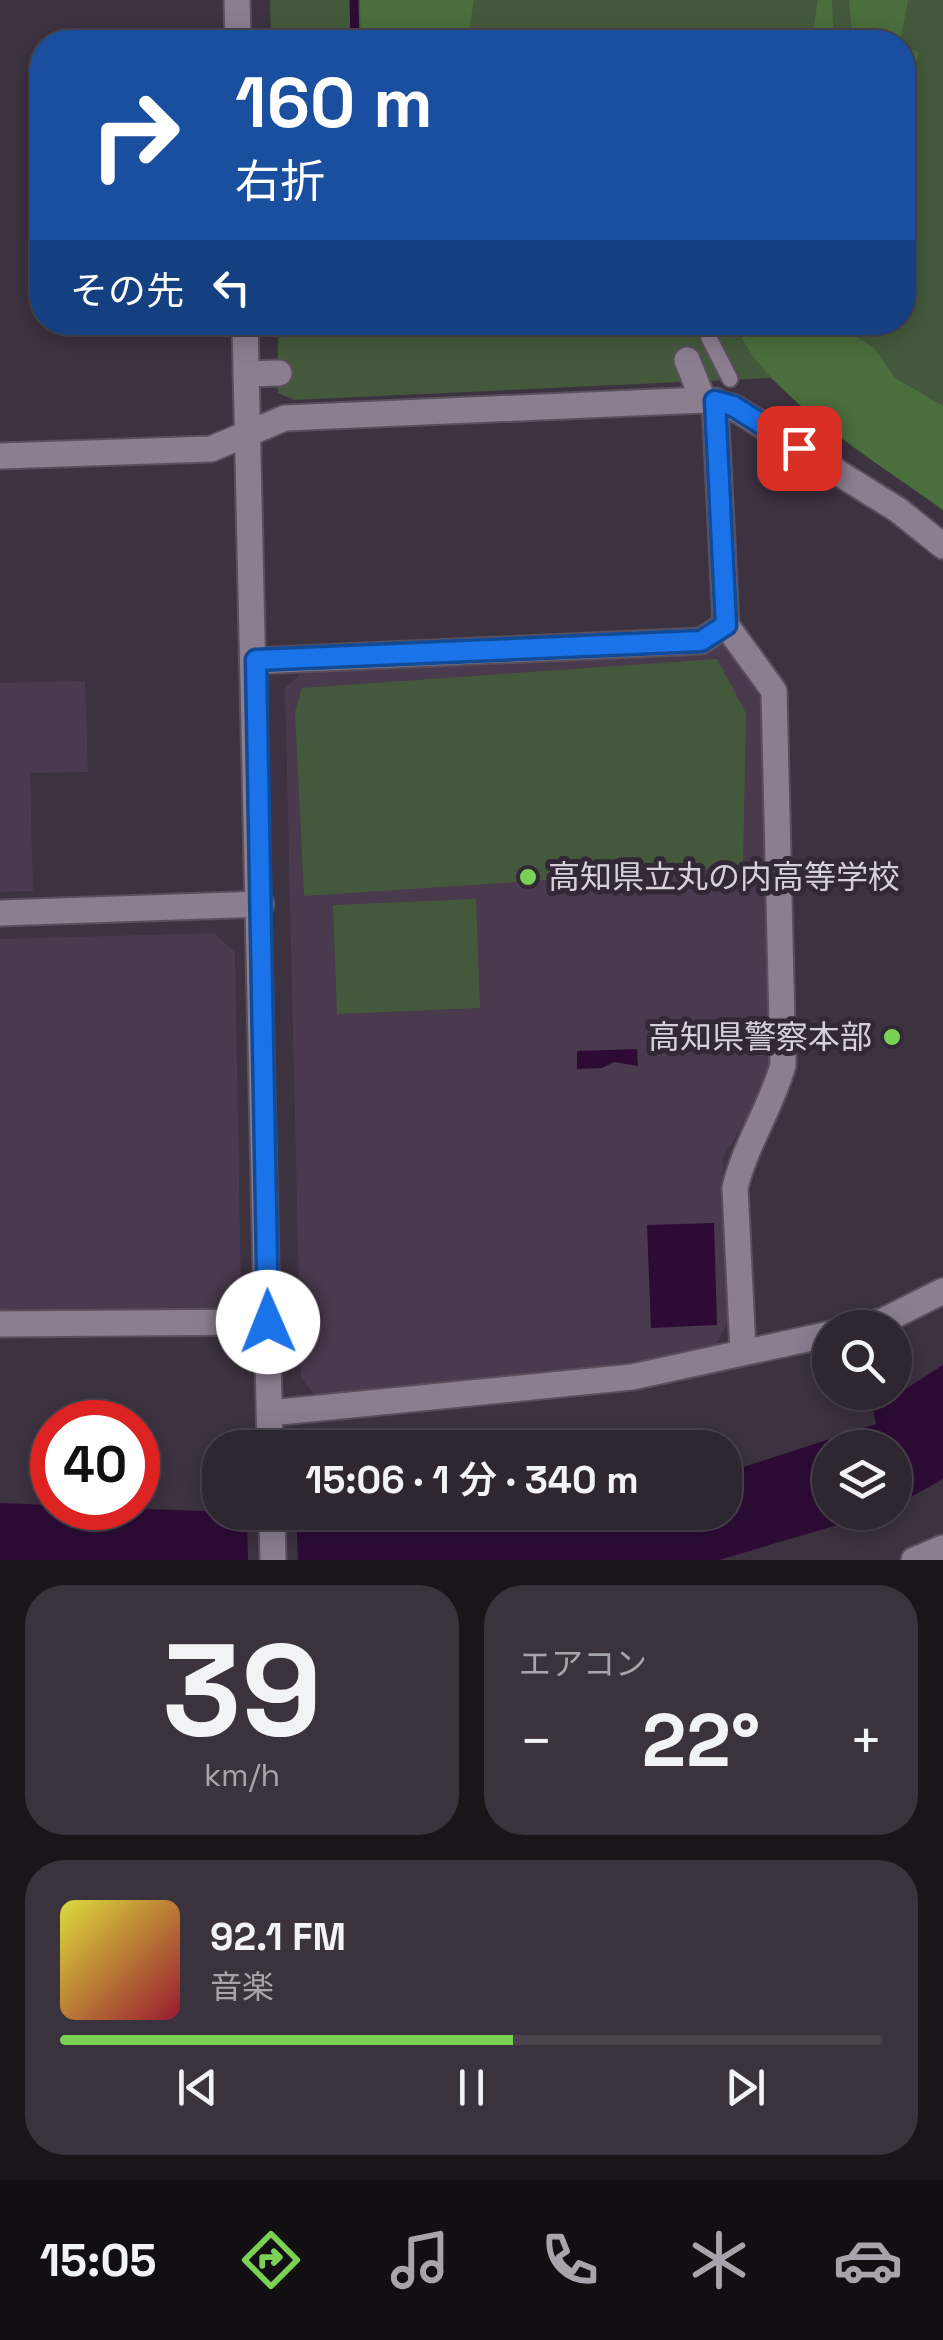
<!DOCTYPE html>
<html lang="ja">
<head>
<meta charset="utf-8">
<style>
  :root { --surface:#2e2630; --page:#3a323c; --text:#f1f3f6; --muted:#a7a5ab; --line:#49434c; --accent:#7bd156 }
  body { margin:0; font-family:"Space Grotesk","Noto Sans JP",sans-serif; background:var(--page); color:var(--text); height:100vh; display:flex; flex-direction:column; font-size:38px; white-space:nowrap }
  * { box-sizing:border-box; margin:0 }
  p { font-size:32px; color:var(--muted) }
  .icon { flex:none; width:55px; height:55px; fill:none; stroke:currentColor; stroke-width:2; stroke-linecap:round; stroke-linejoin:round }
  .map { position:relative; height:1560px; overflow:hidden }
  .side { display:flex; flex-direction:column; gap:25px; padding:25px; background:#19151a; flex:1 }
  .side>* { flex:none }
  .top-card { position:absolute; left:30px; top:30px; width:885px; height:305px; border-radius:40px; box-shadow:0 5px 25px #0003,0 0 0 2px var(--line); background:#1a4fa0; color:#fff; overflow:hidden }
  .controls { position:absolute; left:812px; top:1310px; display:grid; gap:20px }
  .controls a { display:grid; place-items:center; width:100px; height:100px; border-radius:50%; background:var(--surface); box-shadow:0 5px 25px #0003,0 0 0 2px var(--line); font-size:50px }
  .speed { position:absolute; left:30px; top:1400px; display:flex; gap:20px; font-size:50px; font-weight:700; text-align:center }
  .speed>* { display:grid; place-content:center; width:130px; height:130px; border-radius:50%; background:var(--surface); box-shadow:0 5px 25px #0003,0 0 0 2px var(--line); line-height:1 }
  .speed .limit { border:15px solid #d22; background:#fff; color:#111 }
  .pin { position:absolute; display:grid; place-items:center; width:85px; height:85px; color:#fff; margin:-42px; border-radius:20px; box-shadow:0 5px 15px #0006 }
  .me { position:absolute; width:110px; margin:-55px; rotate:359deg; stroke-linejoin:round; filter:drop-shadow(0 0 8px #0008) }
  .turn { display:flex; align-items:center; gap:35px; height:210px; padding:0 40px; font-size:45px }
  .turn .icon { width:130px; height:130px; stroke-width:2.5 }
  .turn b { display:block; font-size:70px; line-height:85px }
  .then { display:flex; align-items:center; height:95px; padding:0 40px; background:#0003; gap:20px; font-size:38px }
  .big { font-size:75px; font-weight:600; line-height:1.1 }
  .side .widget { flex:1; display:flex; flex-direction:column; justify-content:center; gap:15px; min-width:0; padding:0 35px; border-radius:40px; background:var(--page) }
  .side .dial { align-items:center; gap:0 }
  .dial b { font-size:130px; line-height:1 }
  .song { display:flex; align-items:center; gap:30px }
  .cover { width:120px; height:120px; border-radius:15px; background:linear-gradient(135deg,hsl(60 70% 55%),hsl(350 70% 35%)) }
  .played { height:10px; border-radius:5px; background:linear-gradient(90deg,var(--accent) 55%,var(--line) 55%) }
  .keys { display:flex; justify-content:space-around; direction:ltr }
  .heat { display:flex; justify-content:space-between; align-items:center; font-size:55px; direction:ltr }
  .side .tiles { flex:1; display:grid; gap:25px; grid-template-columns:1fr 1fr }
  .widget:last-child { grid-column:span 2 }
  .trip { position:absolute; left:202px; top:1430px; width:540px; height:100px; border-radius:40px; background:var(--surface); box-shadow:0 5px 25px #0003,0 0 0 2px var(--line); font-weight:600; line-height:100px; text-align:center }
  .dock { display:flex; height:160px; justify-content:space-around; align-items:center; background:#120f13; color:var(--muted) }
  .dock .icon { width:70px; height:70px }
  .dock .selected { color:var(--accent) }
  .dock b { font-size:45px; color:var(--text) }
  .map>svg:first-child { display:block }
  .built { fill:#493a4d }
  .green { fill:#44593c }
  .forest { fill:#4b6e3d }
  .water { fill:#2d0b35 }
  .pier { fill:#3d3240 }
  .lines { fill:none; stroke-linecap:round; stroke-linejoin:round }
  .stream { stroke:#2d0b35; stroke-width:9 }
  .lane-casing { stroke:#5a505c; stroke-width:19 }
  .street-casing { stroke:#5a505c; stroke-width:29 }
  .secondary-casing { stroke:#5a505c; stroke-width:29 }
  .lane { stroke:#8b7e8f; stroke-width:15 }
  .street { stroke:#8b7e8f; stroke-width:25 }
  .secondary { stroke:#8b7e8f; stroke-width:25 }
  .route-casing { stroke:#114b97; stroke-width:25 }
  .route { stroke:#1a73e8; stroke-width:18 }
  .poi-dot { fill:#7bd156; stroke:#332835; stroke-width:4 }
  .labels { text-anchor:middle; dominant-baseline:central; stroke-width:10; stroke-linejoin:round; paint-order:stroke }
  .poi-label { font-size:32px; fill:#d7d0d9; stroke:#332835; text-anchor:start }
</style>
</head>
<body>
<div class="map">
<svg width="943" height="1560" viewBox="0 0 943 1560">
  <rect width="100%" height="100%" fill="#3d3240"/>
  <!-- built -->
  <g class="built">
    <polygon points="726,646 761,699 772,1054 761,1097 723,1157 729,1320 715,1346 627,1363 317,1397 301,1378 285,688 309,666"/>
    <polygon points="85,681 88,772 30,773 33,891 0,892 0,683"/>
    <polygon points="214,933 235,952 241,1291 219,1314 0,1313 0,939"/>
  </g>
  <!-- green -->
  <g class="green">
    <polygon points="270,0 943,0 943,510 770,378 294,400 278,393 278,323 902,322 902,42 271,42"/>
    <polygon points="717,659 746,713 743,867 304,896 295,712 302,688"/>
    <polygon points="476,899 480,1008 337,1014 333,905"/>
  </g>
  <!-- forest -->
  <g class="forest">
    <polygon points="360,0 474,0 467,42 361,42"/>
    <polygon points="818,0 832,0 834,42 811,42"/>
    <polygon points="849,0 908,0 900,42 853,42"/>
    <polygon points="903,45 919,52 903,102 902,45"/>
    <path d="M 736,323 L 834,323 L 874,348 L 895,378 L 943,406 L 943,510 C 886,468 755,390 736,323 Z"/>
  </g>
  <!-- water -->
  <g class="water">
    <polygon points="637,1049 638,1066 614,1062 602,1068 577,1069 577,1051"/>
    <polygon points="714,1223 717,1325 651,1328 647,1225"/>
    <polygon points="943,1365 943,1479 895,1506 895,1448 830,1448 830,1512 878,1513 719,1560 0,1560 0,1503 301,1515 725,1512 725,1473 876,1424 873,1410"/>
  </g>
  <!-- pier -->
  <polygon class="pier" points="247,1513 296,1513 298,1560 248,1560"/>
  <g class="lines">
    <!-- stream -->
    <g class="stream">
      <polyline points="354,0 355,42"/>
      <polyline points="363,322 363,331"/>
    </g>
    <!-- lane casing -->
    <g class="lane-casing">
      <polyline id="lane" points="711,322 709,338 730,379"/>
    </g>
    <!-- street casing -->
    <g class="street-casing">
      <g id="street">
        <polyline points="687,360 703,400"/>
        <polyline points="246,374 279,373"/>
        <path d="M 715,401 L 726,625 L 774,691 L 783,1065 C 771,1108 745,1145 735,1188 L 743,1351"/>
        <polyline points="255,661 701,641 726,625"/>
        <polyline points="0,913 261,904"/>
        <polyline points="0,1324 268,1322"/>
        <polyline points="858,1328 883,1321 943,1291"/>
        <polyline points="270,1413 632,1377 830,1334"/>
      </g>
    </g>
    <!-- secondary casing -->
    <g class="secondary-casing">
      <g id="secondary">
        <polyline points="237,0 238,42"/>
        <polyline points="245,322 270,1448"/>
        <polyline points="0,456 211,449 285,418 703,400 733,407 898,510 943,546"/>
        <polyline points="272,1512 273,1560"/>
        <polyline points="914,1560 943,1548"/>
      </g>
    </g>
    <!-- lane -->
    <use href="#lane" class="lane"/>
    <!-- street -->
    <use href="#street" class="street"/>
    <!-- secondary -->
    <use href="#secondary" class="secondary"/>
  </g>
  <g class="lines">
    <!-- route casing -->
    <g class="route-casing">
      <polyline id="route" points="268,1322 256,660 701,641 726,625 715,401 733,406 799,448"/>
    </g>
    <!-- route -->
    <use href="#route" class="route"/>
  </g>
  <!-- markers -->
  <g class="poi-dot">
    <circle cx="528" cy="877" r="10"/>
    <circle cx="892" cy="1037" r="10"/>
  </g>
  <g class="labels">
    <!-- poi labels -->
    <g class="poi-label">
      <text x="548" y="877">高知県立丸の内高等学校</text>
      <text x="872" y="1037" text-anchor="end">高知県警察本部</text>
    </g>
  </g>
</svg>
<div class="controls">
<a><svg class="icon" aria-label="search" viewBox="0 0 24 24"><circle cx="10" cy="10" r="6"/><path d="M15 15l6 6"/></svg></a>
<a><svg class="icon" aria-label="layers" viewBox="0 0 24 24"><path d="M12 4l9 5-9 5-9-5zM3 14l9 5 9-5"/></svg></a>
</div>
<div class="speed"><div class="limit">40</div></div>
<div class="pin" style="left:799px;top:448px;background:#d93025"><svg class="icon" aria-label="arrive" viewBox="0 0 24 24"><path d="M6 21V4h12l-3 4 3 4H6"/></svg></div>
<svg class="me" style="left:268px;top:1322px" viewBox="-20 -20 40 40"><circle r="19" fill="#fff"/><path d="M0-13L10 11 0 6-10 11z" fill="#1a73e8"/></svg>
<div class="trip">15:06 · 1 分 · 340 m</div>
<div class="top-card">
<div class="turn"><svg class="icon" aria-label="right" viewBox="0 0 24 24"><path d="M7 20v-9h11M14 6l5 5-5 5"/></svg><div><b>160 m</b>右折</div></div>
<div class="then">その先<svg class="icon" aria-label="left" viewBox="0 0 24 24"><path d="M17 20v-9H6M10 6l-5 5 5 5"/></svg></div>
</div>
</div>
<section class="side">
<div class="tiles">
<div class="widget dial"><b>39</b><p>km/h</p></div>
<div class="widget"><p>エアコン</p>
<div class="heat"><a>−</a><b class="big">22°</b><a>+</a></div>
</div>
<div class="widget">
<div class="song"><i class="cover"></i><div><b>92.1 FM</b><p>音楽</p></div></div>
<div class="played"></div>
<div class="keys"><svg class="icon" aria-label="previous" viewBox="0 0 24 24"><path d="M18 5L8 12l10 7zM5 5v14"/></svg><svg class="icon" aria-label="pause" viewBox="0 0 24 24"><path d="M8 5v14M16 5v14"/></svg><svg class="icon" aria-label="next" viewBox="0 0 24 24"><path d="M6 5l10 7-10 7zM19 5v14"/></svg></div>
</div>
</div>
</section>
<nav class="dock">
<b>15:05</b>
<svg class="icon selected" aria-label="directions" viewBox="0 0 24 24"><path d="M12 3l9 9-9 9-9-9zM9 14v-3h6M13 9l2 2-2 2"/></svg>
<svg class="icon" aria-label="music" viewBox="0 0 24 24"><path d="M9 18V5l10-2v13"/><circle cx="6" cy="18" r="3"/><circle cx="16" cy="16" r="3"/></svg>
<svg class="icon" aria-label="phone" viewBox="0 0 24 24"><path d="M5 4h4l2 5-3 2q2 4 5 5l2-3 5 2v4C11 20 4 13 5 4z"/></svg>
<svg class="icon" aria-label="climate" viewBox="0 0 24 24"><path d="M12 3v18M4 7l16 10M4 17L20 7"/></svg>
<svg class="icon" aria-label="car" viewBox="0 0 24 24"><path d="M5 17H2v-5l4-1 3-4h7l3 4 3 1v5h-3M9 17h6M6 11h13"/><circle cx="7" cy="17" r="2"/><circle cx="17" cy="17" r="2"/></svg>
</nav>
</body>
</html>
